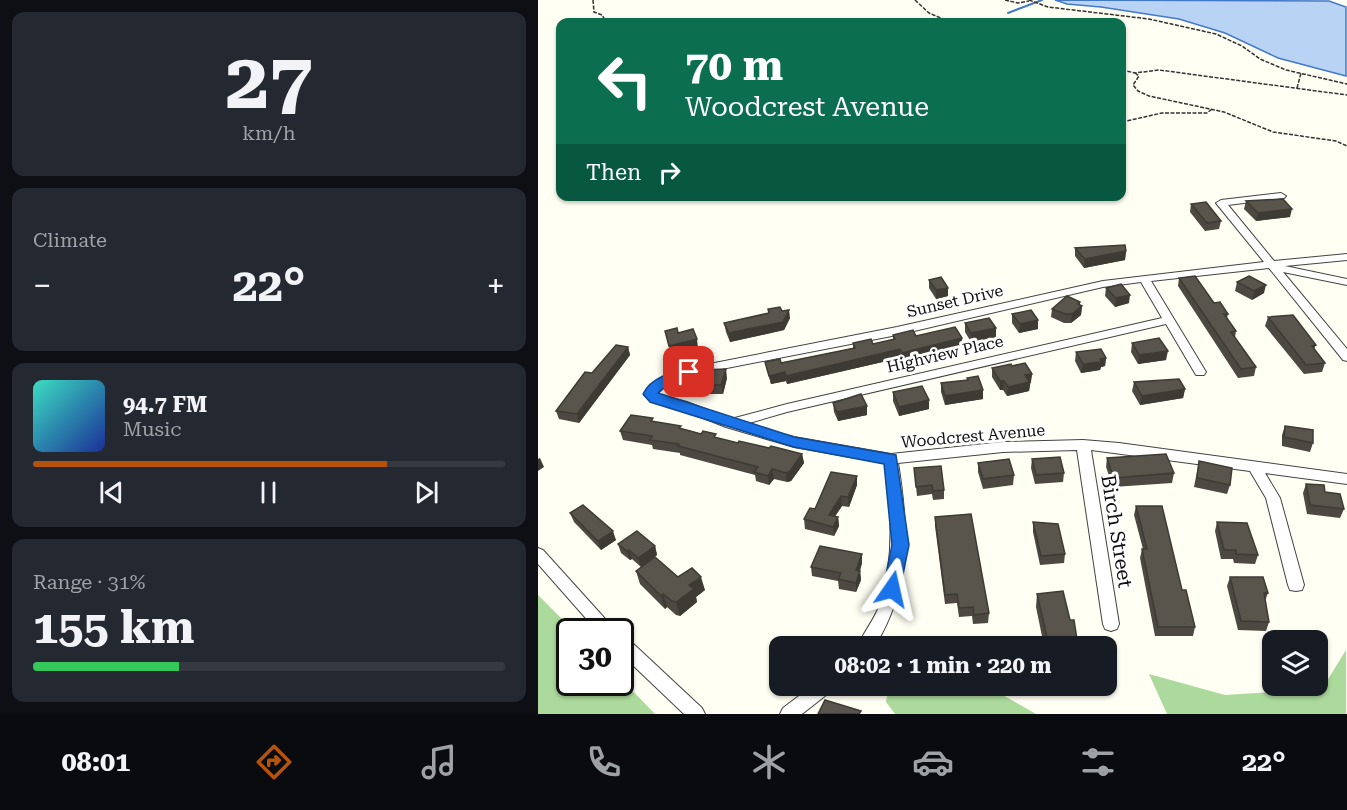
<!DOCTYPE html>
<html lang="en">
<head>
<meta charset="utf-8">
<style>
  :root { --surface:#171b24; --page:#242831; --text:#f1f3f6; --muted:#9ea1a6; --line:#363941; --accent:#b45309 }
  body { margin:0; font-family:"Roboto Serif",serif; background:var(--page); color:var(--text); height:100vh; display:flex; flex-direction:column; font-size:22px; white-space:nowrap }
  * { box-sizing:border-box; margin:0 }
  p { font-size:20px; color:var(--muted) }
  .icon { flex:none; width:33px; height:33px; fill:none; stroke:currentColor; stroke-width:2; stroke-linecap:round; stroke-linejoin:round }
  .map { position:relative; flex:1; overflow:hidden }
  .drawer { display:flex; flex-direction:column; gap:12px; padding:12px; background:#0d0f14; width:538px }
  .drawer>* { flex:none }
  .guide { position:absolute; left:18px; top:18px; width:570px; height:183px; border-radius:12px; box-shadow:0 2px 4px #0004; background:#0b6e4f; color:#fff; overflow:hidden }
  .tools { position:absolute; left:724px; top:630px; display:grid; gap:12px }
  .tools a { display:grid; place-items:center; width:66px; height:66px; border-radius:12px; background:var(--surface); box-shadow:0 2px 4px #0004; font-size:30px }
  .speed { position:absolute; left:18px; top:618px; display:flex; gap:12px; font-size:30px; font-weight:700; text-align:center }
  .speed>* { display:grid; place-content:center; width:78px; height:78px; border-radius:50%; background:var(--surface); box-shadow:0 2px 4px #0004; line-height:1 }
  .speed .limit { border:3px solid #111; border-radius:9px; background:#fff; color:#111 }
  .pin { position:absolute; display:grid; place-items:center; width:51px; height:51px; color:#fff; margin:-26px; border-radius:12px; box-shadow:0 3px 9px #0006 }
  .me { position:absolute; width:66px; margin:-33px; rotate:11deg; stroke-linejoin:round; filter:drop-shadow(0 0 4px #0008) }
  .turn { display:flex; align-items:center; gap:21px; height:126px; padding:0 30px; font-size:27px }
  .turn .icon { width:78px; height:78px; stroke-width:2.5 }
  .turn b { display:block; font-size:42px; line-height:51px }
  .then { display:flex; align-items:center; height:57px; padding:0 30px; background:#0003; gap:12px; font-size:22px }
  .big { font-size:45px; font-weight:700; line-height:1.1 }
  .drawer .widget { flex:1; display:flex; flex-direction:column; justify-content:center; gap:9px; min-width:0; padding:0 21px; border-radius:12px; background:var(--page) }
  .drawer .dial { align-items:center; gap:0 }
  .dial b { font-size:78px; line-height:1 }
  .song { display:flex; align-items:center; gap:18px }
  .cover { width:72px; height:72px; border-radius:9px; background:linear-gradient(135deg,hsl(170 70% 55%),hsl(230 70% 35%)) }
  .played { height:6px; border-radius:3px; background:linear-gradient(90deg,var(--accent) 75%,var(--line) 75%) }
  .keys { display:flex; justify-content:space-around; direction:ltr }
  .heat { display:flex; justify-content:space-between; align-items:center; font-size:33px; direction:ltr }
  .charge { height:9px; border-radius:4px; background:linear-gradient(90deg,#34c759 31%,var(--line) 0) }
  .trip { position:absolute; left:231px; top:636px; width:348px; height:60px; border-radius:12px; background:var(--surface); box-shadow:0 2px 4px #0004; font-weight:700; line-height:60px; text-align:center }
  .tab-bar { display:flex; height:96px; justify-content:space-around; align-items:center; background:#090b0e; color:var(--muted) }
  .tab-bar .icon { width:42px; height:42px }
  .tab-bar .selected { color:var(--accent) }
  .tab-bar b { font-size:27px; color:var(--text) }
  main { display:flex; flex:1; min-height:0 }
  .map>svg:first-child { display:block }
  .forest { fill:#acda9c }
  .water { fill:#b9d3f5; stroke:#4279ca; stroke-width:1.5 }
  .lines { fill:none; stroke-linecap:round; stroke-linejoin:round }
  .stream { stroke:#4279ca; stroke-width:2 }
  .minor-casing { stroke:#434343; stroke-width:2 }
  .path { stroke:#323232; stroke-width:1.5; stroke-dasharray:4 1.5; stroke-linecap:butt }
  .minor { fill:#fff; fill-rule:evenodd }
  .wall { fill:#4d4841 }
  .shaded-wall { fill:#3e3b35 }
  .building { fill:#59544c; stroke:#3e3b35; stroke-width:1.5 }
  .route { fill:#1a73e8; stroke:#114b97; stroke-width:1.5 }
  .labels { text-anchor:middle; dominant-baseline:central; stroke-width:6; stroke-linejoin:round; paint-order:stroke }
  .street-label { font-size:16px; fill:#101010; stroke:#fff }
  .near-street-label { font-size:20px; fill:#101010; stroke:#fff }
</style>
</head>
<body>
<main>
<section class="drawer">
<div class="widget dial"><b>27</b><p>km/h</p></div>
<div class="widget"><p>Climate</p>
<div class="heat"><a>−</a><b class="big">22°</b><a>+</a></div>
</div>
<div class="widget">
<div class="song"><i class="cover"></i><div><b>94.7 FM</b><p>Music</p></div></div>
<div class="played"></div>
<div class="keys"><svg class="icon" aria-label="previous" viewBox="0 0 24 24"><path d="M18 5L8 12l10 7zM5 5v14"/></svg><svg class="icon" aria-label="pause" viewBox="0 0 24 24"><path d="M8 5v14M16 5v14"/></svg><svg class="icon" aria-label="next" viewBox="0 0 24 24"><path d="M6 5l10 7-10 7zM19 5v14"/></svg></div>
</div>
<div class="widget"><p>Range · 31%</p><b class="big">155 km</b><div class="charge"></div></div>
</section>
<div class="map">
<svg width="809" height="714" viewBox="0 0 809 714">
  <rect width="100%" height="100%" fill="#fffff3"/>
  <!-- forest -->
  <g class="forest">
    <polygon points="0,595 36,631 32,632 32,682 82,682 83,679 117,714 0,714"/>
    <polygon points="808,650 808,714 629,714 611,674 687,695 784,689"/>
    <polygon points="351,686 449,686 498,714 357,714 348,702"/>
  </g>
  <!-- water -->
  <polygon class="water" points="517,0 791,1 808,7 808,76 740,58 687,33 641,19 563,7 529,4"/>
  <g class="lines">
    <!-- stream -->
    <polyline class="stream" points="470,13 504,0"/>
    <!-- minor casing -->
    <g class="minor-casing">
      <g id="minor">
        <path d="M 743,193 L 748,196 L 746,198 L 690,205 L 736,261 L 809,254 L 809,260 L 747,266 L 809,279 L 809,285 L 745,272 L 809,349 L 809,361 L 805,360 L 731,268 L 613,281 L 668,372 L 666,375 L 658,375 L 628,324 L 249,412 L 208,424 L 256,437 L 353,454 L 465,442 L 545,440 L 581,443 L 809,474 L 809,484 L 727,473 L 742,498 L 766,585 L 764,590 L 758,591 L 752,590 L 750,585 L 728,498 L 712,471 L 553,450 L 581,624 L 579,629 L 573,631 L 567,629 L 565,624 L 539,450 L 465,452 L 360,463 C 371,530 373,587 337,646 L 320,646 C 326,631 338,618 343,601 C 357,556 353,509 347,463 L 256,447 L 188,427 L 140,408 L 113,401 L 106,395 C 116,378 133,373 151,368 L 359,327 L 565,281 L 726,262 L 678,203 L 683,200 ZM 603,282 L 624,318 L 249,404 L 193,419 L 149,402 L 119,394 L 128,385 L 153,375 L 359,335 L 565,287 Z"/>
        <polygon points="0,548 5,550 79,632 60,632 0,564"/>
        <polygon points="82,635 88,637 164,708 167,714 146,714 82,653"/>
        <polygon points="274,686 295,686 292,692 264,714 242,714 245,708"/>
      </g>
    </g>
    <!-- path -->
    <g class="path">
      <polyline points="55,0 56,12 64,15 68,22"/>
      <polyline points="377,0 391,13 412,22"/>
      <polyline points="467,0 480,3 491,1"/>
      <polyline points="491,0 510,7 611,19 678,34 704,46 722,59 748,70 809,84"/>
      <polyline points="584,70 597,73 621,70 809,95"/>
      <polyline points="597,73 601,76 595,85 600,91 611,96 686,112 735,132 798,141 809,146"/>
      <polyline points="759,88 763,73"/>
      <polyline points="584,122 624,113 669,113 674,109"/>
    </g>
    <!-- minor -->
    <use href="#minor" class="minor"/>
  </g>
  <!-- wall -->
  <g class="wall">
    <polygon points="708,201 752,217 718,221 706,209"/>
    <polygon points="653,204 683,221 681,229 667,231 652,212"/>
    <polygon points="537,248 588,251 587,260 546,268 537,256"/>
    <polygon points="641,278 690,314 689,318 698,331 697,337 718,367 716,376 700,378 640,286"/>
    <polygon points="391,280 410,288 410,296 398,299 391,288"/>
    <polygon points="699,282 726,293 714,300 697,291"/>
    <polygon points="568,288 591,303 577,307 567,296"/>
    <polygon points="542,302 542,305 544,306 543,315 533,323 526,323 513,317 514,309"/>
    <polygon points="230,309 244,311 252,318 246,330 192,342 188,332 186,323 230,313"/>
    <polygon points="474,314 500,320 500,329 481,333 474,323"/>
    <polygon points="730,317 778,345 776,349 787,363 784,372 766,374 727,326"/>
    <polygon points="427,323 458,337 433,342 427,332"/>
    <polygon points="355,335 378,336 424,347 364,362 362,358 249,384 248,381 233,384 227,362 243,363 315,348 315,343 335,344 355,340"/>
    <polygon points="594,343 628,360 600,364 593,352"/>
    <polygon points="90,347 92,355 41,423 21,419 18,411 54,373"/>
    <polygon points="538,352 568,358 567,366 563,367 562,370 543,373 537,361"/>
    <polygon points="474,366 494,374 493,382 492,383 491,391 469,396 465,390 462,390 454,377 454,368"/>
    <polygon points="189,378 185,394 159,394 157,385"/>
    <polygon points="429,378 445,399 407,405 403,392 403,383 429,380"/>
    <polygon points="596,382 647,389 645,398 602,405 594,391"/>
    <polygon points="355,392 391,400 391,409 361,416 355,401"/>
    <polygon points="295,403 329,406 329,415 300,421 296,412"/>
    <polygon points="116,422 200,443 264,454 266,463 253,481 249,482 236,479 231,485 218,481 217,475 142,455 142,453 115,449 114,445 85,440 82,431"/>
    <polygon points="747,426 775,443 772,452 744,446 744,435"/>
    <polygon points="569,458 636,473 634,483 575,487 568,467"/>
    <polygon points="494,459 526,473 525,482 497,484 493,468"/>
    <polygon points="661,461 692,485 689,494 656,487"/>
    <polygon points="440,463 476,475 475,485 445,489 440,472"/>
    <polygon points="376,468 406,490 406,499 395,500 394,494 379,496"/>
    <polygon points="319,476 319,485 311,507 304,506 297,516 300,517 301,526 296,536 267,529 266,519 277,509"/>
    <polygon points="768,484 787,492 806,509 802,518 769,514 765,493"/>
    <polygon points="598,506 644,590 657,627 655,636 617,636 602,558 604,549 605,549 596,515"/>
    <polygon points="32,513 78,540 63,550 36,522"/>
    <polygon points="397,517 451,613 450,623 435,624 434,616 421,617 419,603 407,604 397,526"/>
    <polygon points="495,522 527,554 526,563 502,565 495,532"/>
    <polygon points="679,522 720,555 717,564 696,563 695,559 683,559 677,531"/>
    <polygon points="80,544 117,546 119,555 103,567 94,559 92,560 83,553"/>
    <polygon points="324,563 322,571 323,580 318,592 301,589 300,581 274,576 273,567"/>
    <polygon points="98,571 140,577 167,590 158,597 159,602 142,616 138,615 129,607 127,609 102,584"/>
    <polygon points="692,577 730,593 727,601 731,622 728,631 700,630 689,586"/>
    <polygon points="499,594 540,646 506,646 498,607"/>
  </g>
  <!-- shaded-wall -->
  <g class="shaded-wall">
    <polygon points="754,209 752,217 718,221 720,213"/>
    <polygon points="588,251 587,260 546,268 547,259"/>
    <polygon points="728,285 726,293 714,300 716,291"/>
    <polygon points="410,288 410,296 398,299 398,290"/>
    <polygon points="592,295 591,303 577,307 578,298"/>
    <polygon points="542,302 542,308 544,306 543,315 533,323 534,314 540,304"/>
    <polygon points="251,310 252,318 246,330 192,342 191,333"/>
    <polygon points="500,320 500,329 481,333 482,324"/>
    <polygon points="458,328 458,337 433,342 433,333"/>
    <polygon points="424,338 424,347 364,362 364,353"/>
    <polygon points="159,339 160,348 133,354 131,346"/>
    <polygon points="90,347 92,355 41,423 39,414"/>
    <polygon points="362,349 362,358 249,384 248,376"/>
    <polygon points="630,351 628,360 600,364 601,355"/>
    <polygon points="568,358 567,366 563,367 562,370 543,373 545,364 562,359"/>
    <polygon points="188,369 189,378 185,394 183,385"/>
    <polygon points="247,372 248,381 233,384 231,376"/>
    <polygon points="494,374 491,391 469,396 470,387 487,375"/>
    <polygon points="462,381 466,381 465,390 462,390"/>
    <polygon points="647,389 645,398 602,405 604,396"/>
    <polygon points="445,390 445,399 407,405 407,396"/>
    <polygon points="391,400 391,409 361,416 361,407"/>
    <polygon points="329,406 329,415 300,421 299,412"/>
    <polygon points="264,454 266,463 253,481 249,482 248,473"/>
    <polygon points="2,458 6,467 0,471 0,459"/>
    <polygon points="234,469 236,479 231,485 230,476"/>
    <polygon points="319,476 319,485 311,507 310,497"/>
    <polygon points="303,496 304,506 292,524 291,515"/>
    <polygon points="300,517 301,526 296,536 295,527"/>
    <polygon points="75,531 78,540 63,550 60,541"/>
    <polygon points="117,546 119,555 103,567 100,558"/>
    <polygon points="91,550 94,559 92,560 89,551"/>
    <polygon points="324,554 324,563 319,579 318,570"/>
    <polygon points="322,571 323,580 318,592 318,583"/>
    <polygon points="163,577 167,590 158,597 159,602 142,616 138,602 151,585"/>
    <polygon points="125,594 129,607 127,609 123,596"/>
  </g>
  <!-- building -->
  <g class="building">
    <polygon points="745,199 754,209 720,213 708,201"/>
    <polygon points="668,202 683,221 669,223 653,204"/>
    <polygon points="587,245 588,251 547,259 537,248"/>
    <polygon points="657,276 676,303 682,302 690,314 686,314 698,331 693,332 718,367 703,369 641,278"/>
    <polygon points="711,276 728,285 716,291 699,282"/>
    <polygon points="403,277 410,288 398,290 391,280"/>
    <polygon points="583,284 592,295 578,298 568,288"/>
    <polygon points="529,296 542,302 540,304 544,306 534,314 527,314 514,309"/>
    <polygon points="242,307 244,311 251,310 245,322 191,333 186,323 231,313 230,309"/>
    <polygon points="493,310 500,320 482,324 474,314"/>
    <polygon points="755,315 778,345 774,346 787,363 768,365 730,317"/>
    <polygon points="451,318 458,328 433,333 427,323"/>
    <polygon points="417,327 424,338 364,353 362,349 248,376 247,372 231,376 227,362 242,359 243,363 317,348 315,343 333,339 335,344 357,339 355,335 375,330 378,336"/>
    <polygon points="139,328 140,333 155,329 159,339 131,346 127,331"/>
    <polygon points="621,338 630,351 601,355 594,343"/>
    <polygon points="78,345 90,347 39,414 18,411 47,372 54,373"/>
    <polygon points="563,349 568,358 562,359 564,362 545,364 538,352"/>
    <polygon points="487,363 494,374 487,375 492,382 470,387 466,381 462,381 454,368 473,364 474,366"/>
    <polygon points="188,369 183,385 157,385 163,370"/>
    <polygon points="440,376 445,390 407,396 403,383 430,380 429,378"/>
    <polygon points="641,379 647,389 604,396 596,382"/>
    <polygon points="384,386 391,400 361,407 355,392"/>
    <polygon points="323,394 329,406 299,412 295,403"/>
    <polygon points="93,415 115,418 113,421 143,426 141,428 163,434 165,431 178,434 176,437 200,443 201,441 231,448 233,446 264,454 252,471 248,473 234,469 230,476 216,472 220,467 140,446 141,444 112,440 114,436 82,431"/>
    <polygon points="747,426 775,430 775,443 746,437"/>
    <polygon points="628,454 636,473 576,478 569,458"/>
    <polygon points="522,457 526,473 498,475 494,459"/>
    <polygon points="471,459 476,475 445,479 440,463"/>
    <polygon points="661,461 694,468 692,485 659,478"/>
    <polygon points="403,466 406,490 395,491 394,485 378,487 376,468"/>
    <polygon points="293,472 319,476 310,497 303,496 291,515 300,517 295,527 266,519 272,508 277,509"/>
    <polygon points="768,484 786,485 787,492 802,494 806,509 772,505"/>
    <polygon points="45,505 75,531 60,541 32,513"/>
    <polygon points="598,506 624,506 644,590 648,590 657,627 620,627 604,549 609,549"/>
    <polygon points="433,514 451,613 436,615 435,607 421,608 419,594 407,595 397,517"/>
    <polygon points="495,522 520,524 527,554 503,556"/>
    <polygon points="679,522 709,523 720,555 698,554 698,550 686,550"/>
    <polygon points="99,531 117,546 100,558 91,550 89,551 80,544"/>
    <polygon points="282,546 324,554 318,570 322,571 318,583 300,579 303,573 273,567"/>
    <polygon points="117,557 140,577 154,568 163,577 151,585 156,589 138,602 134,601 125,594 123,596 98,571"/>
    <polygon points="692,577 725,577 730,593 726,593 731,622 703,621"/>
    <polygon points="525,591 532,620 536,620 540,646 511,646 499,594"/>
    <polygon points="287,700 323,711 321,714 280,714"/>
  </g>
  <!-- route -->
  <path class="route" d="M 151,368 L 156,369 L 158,372 L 156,376 L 131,384 L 120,393 L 256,437 L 358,455 L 371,545 L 361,594 L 354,596 L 348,594 L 345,589 L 354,545 L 346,464 L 256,447 L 112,402 L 105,394 C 113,377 135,372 151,368 Z"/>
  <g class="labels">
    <!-- street labels -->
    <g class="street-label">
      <text transform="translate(417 301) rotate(-13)">Sunset Drive</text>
      <text transform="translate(407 354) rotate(-13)">Highview Place</text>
      <text transform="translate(435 436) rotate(-5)">Woodcrest Avenue</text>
    </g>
    <!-- near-street labels -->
    <g class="near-street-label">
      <text transform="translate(579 531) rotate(81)">Birch Street</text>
    </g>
  </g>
</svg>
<div class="tools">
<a><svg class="icon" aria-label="layers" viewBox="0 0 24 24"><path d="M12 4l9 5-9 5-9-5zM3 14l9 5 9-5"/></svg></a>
</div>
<div class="speed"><div class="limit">30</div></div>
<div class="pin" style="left:151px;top:372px;background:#d93025"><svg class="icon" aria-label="arrive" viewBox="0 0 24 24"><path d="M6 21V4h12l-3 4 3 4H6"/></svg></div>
<svg class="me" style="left:354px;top:589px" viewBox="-20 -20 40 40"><path d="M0-17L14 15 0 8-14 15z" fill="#1a73e8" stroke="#fff" stroke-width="4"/></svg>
<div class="trip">08:02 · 1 min · 220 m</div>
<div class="guide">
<div class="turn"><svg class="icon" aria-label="left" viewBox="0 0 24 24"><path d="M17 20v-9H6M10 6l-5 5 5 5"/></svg><div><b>70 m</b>Woodcrest Avenue</div></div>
<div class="then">Then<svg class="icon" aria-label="right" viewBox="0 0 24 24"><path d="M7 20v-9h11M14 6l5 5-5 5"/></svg></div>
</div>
</div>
</main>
<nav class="tab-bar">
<b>08:01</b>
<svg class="icon selected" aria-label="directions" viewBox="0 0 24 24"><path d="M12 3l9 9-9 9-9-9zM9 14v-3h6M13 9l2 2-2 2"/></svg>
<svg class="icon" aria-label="music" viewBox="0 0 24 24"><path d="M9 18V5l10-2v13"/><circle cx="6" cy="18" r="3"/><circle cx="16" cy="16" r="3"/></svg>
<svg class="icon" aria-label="phone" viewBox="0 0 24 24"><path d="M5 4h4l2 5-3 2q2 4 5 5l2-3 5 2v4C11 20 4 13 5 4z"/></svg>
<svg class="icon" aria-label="climate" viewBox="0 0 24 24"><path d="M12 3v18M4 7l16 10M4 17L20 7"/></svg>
<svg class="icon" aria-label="car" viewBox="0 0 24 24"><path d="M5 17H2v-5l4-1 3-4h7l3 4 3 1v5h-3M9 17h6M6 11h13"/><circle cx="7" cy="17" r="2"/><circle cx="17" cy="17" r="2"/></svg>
<svg class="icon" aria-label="filters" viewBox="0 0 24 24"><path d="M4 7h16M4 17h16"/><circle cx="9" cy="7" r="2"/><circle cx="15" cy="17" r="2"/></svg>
<b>22°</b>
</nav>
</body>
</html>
